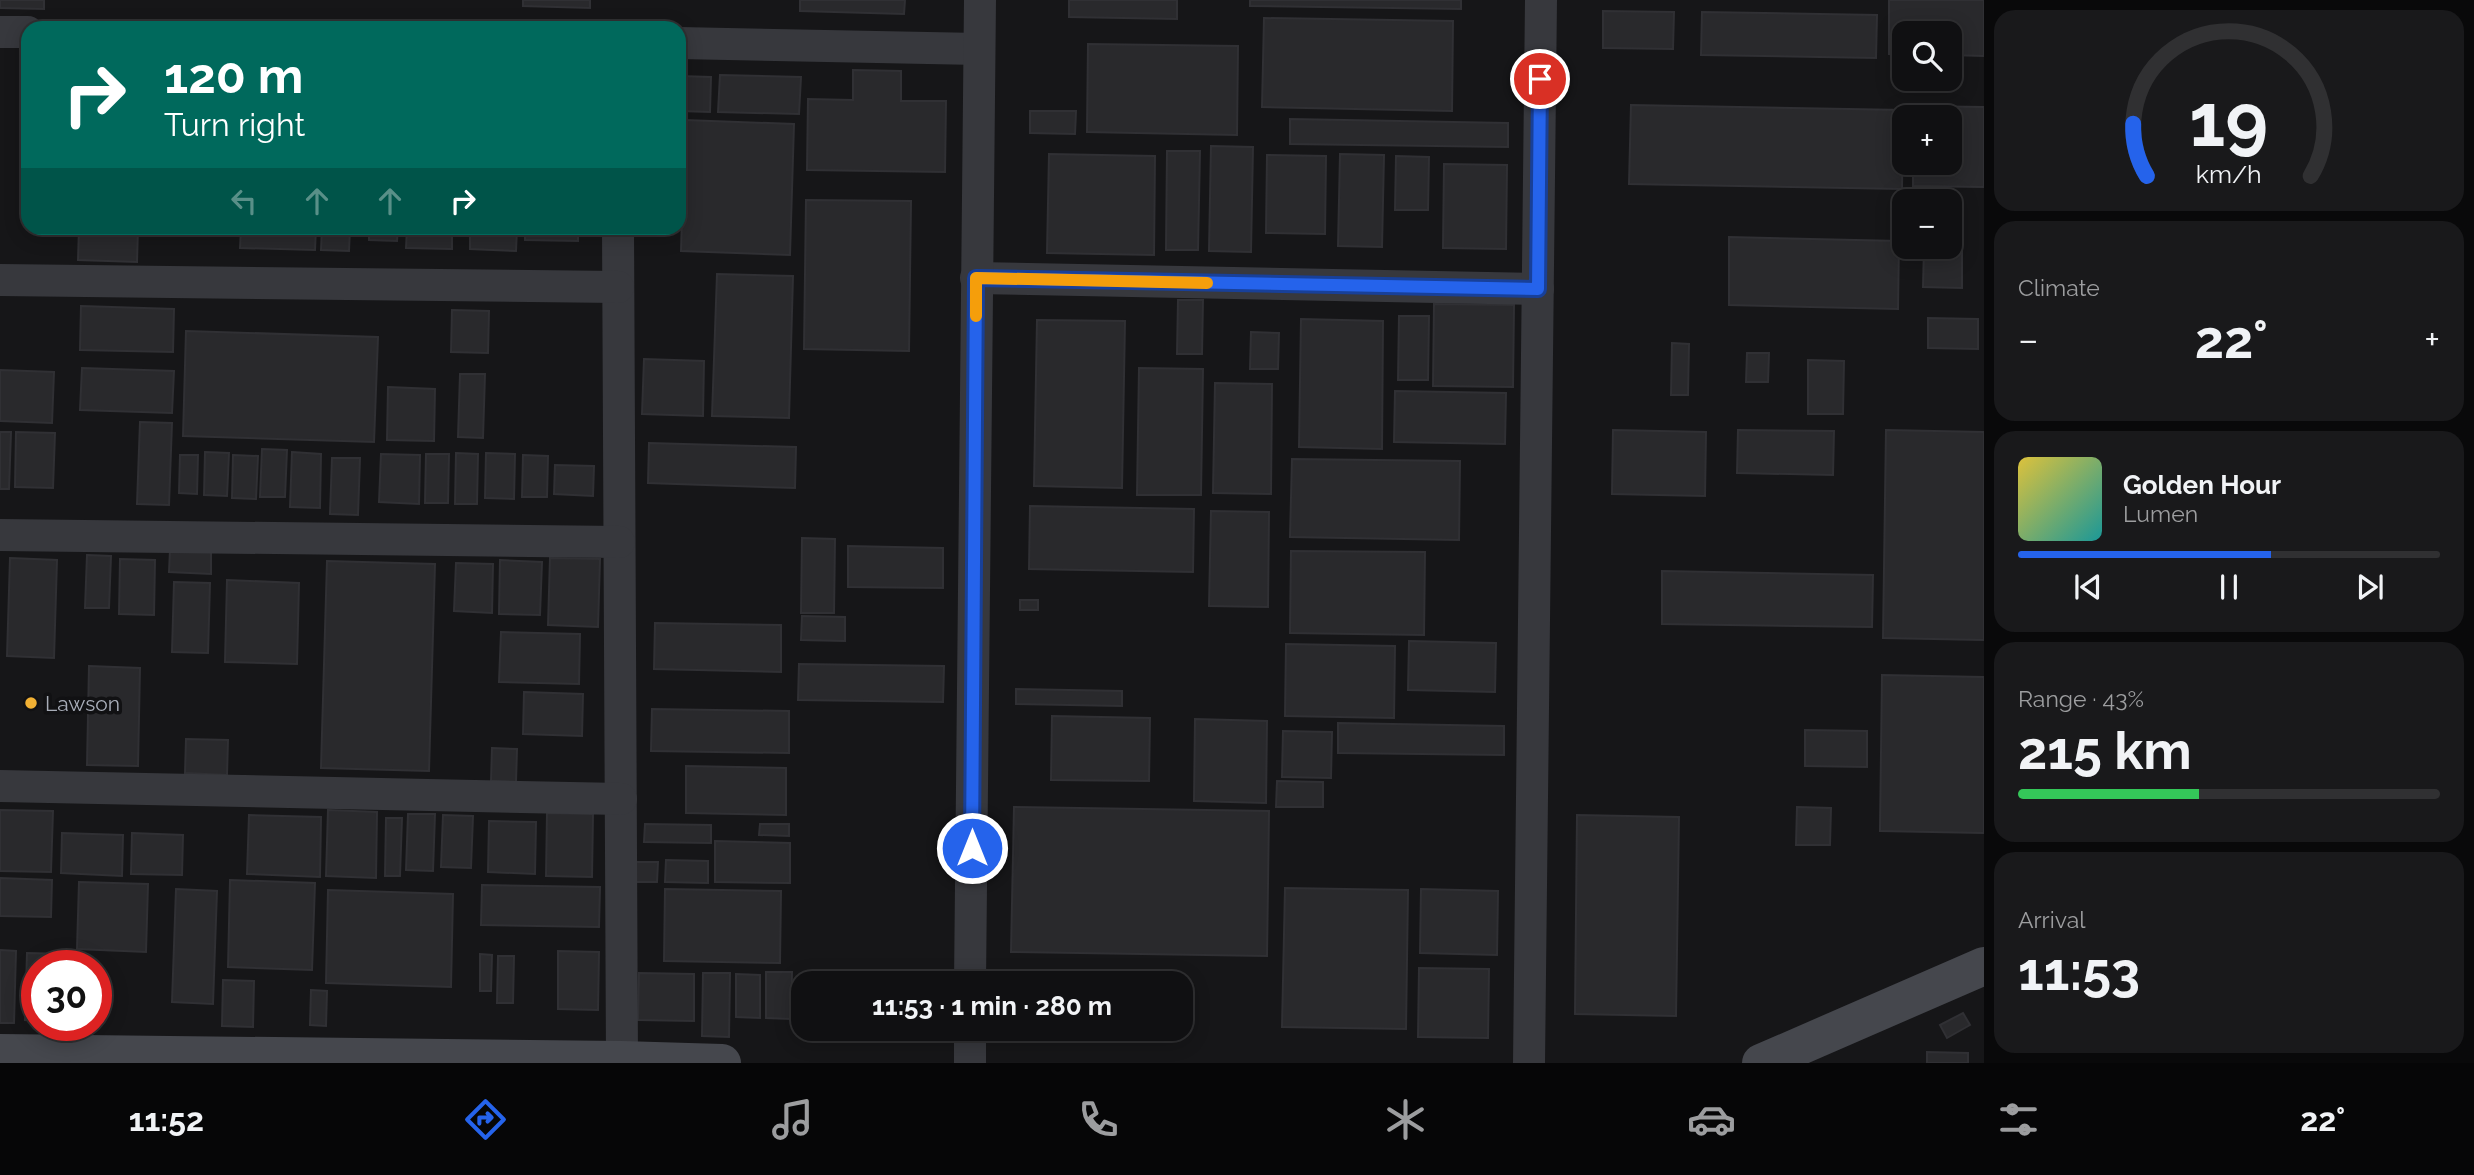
<!DOCTYPE html>
<html lang="en">
<head>
<meta charset="utf-8">
<style>
  :root { --surface:#101012; --page:#19191b; --text:#f1f3f6; --muted:#9c9d9f; --line:#303032; --accent:#2563eb }
  body { margin:0; font-family:Raleway,sans-serif; background:var(--page); color:var(--text); height:100vh; display:flex; flex-direction:column; font-size:26px; white-space:nowrap }
  * { box-sizing:border-box; margin:0 }
  p { font-size:23px; color:var(--muted) }
  .icon { flex:none; width:38px; height:38px; fill:none; stroke:currentColor; stroke-width:2; stroke-linecap:round; stroke-linejoin:round }
  .map { position:relative; flex:1; overflow:hidden }
  .sheet { display:flex; flex-direction:column; gap:10px; padding:10px; background:#09090a; width:490px }
  .sheet>* { flex:none }
  .banner { position:absolute; left:21px; top:21px; width:665px; height:214px; border-radius:21px; box-shadow:0 4px 18px #0003,0 0 0 2px var(--line); background:#00695c; color:#fff; overflow:hidden }
  .buttons { position:absolute; left:1892px; top:21px; display:grid; gap:14px }
  .buttons a { display:grid; place-items:center; width:70px; height:70px; border-radius:14px; background:var(--surface); box-shadow:0 4px 18px #0003,0 0 0 2px var(--line); font-size:35px }
  .speed { position:absolute; left:21px; top:950px; display:flex; gap:14px; font-size:35px; font-weight:700; text-align:center }
  .speed>* { display:grid; place-content:center; width:91px; height:91px; border-radius:50%; background:var(--surface); box-shadow:0 4px 18px #0003,0 0 0 2px var(--line); line-height:1 }
  .speed .limit { border:10px solid #d22; background:#fff; color:#111 }
  .pin { position:absolute; display:grid; place-items:center; width:60px; height:60px; color:#fff; margin:-30px; border:4px solid #fff; border-radius:50%; box-shadow:0 2px 7px #0007 }
  .me { position:absolute; width:77px; margin:-38px; rotate:0deg; stroke-linejoin:round; filter:drop-shadow(0 0 5px #0008) }
  .turn { display:flex; align-items:center; gap:24px; height:147px; padding:0 28px; font-size:32px }
  .turn .icon { width:91px; height:91px; stroke-width:2.5 }
  .turn b { display:block; font-size:49px; line-height:60px }
  .lanes { display:flex; align-items:center; height:66px; padding:0 28px; background:#0003; justify-content:center; gap:35px; direction:ltr }
  .lanes .off { opacity:.35 }
  .big { font-size:52px; font-weight:700; line-height:1.1 }
  .sheet .tile { flex:1; display:flex; flex-direction:column; justify-content:center; gap:10px; min-width:0; padding:0 24px; border-radius:21px; background:var(--page) }
  .sheet .dial { align-items:center; gap:0 }
  .dial svg { height:182px; overflow:visible; fill:none; stroke:var(--line); stroke-width:7; stroke-linecap:round; text-anchor:middle }
  .dial text { fill:var(--text); stroke:none }
  .song { display:flex; align-items:center; gap:21px }
  .cover { width:84px; height:84px; border-radius:10px; background:linear-gradient(135deg,hsl(50 70% 55%),hsl(180 70% 35%)) }
  .played { height:7px; border-radius:4px; background:linear-gradient(90deg,var(--accent) 60%,var(--line) 60%) }
  .keys { display:flex; justify-content:space-around; direction:ltr }
  .heat { display:flex; justify-content:space-between; align-items:center; font-size:38px; direction:ltr }
  .charge { height:10px; border-radius:5px; background:linear-gradient(90deg,#34c759 43%,var(--line) 0) }
  .trip { position:absolute; left:791px; top:971px; width:402px; height:70px; border-radius:21px; background:var(--surface); box-shadow:0 4px 18px #0003,0 0 0 2px var(--line); font-weight:700; line-height:70px; text-align:center }
  .menu { display:flex; height:112px; justify-content:space-around; align-items:center; background:#060607; color:var(--muted) }
  .menu .icon { width:49px; height:49px }
  .menu .selected { color:var(--accent) }
  .menu b { font-size:32px; color:var(--text) }
  main { display:flex; flex:1; min-height:0 }
  .map>svg:first-child { display:block }
  .building { fill:#29292c; stroke:#303034; stroke-width:2 }
  .lines { fill:none; stroke-linecap:round; stroke-linejoin:round }
  .street { stroke:#37383d; stroke-width:32 }
  .secondary { stroke:#45474d; stroke-width:38 }
  .route-casing { stroke:#184099; stroke-width:18 }
  .route { stroke:#2563eb; stroke-width:12 }
  .slow { stroke:#f59e0b; stroke-width:12 }
  .poi-dot { fill:#f2b134; stroke:#111113; stroke-width:2.5 }
  .labels { text-anchor:middle; dominant-baseline:central; stroke-width:7; stroke-linejoin:round; paint-order:stroke }
  .poi-label { font-size:21px; fill:#a8adb8; stroke:#111113; text-anchor:start }
</style>
</head>
<body>
<main>
<div class="map">
<svg width="1984" height="1063" viewBox="0 0 1984 1063">
  <rect width="100%" height="100%" fill="#161618"/>
  <!-- building -->
  <g class="building">
    <polygon points="0,0 44,0 44,9 0,8"/>
    <polygon points="523,0 590,0 590,8 523,6"/>
    <polygon points="800,0 905,0 904,14 800,11"/>
    <polygon points="1069,0 1177,0 1177,19 1069,17"/>
    <polygon points="1250,0 1461,0 1461,9 1250,6"/>
    <polygon points="1889,0 1984,0 1984,56 1950,55 1950,33 1904,33 1904,55 1889,54"/>
    <polygon points="1603,11 1674,12 1673,49 1603,48"/>
    <polygon points="1702,12 1877,15 1876,58 1701,55"/>
    <polygon points="1264,18 1453,21 1452,111 1262,107"/>
    <polygon points="1088,44 1238,46 1237,135 1087,132"/>
    <polygon points="853,70 901,71 901,101 946,101 945,172 807,170 808,99 853,100"/>
    <polygon points="720,75 801,77 799,114 718,112"/>
    <polygon points="679,76 711,77 710,112 679,111"/>
    <polygon points="1631,105 1903,110 1902,189 1629,184"/>
    <polygon points="1914,106 1984,107 1984,187 1913,186 1913,163 1950,163 1950,117 1914,117"/>
    <polygon points="1030,111 1076,111 1075,134 1030,133"/>
    <polygon points="1290,119 1508,123 1508,147 1290,144"/>
    <polygon points="685,120 794,124 790,255 681,251"/>
    <polygon points="1211,146 1253,147 1251,252 1209,251"/>
    <polygon points="1167,151 1200,151 1198,250 1166,250"/>
    <polygon points="1049,154 1155,156 1154,255 1047,253"/>
    <polygon points="1340,154 1384,155 1382,247 1338,246"/>
    <polygon points="1267,155 1326,156 1325,234 1266,233"/>
    <polygon points="1396,156 1429,157 1428,210 1395,210"/>
    <polygon points="1444,164 1507,165 1506,249 1443,248"/>
    <polygon points="806,200 911,201 909,351 804,349"/>
    <polygon points="79,228 138,228 137,262 78,260"/>
    <polygon points="148,228 232,228 232,233 148,231"/>
    <polygon points="241,228 316,228 315,250 240,248"/>
    <polygon points="322,228 350,228 349,251 321,250"/>
    <polygon points="369,228 398,228 397,241 369,240"/>
    <polygon points="407,228 452,228 452,249 406,248"/>
    <polygon points="470,228 517,228 516,251 470,249"/>
    <polygon points="525,228 578,228 578,241 525,240"/>
    <polygon points="1729,237 1899,241 1898,309 1729,305"/>
    <polygon points="1950,237 1962,237 1962,288 1923,287 1924,247 1950,247"/>
    <polygon points="717,274 793,276 789,418 712,416"/>
    <polygon points="1178,300 1203,300 1202,354 1177,354"/>
    <polygon points="1434,304 1514,305 1513,387 1433,386"/>
    <polygon points="81,306 174,309 173,352 80,350"/>
    <polygon points="452,310 489,311 488,353 451,352"/>
    <polygon points="1399,316 1429,316 1428,380 1398,380"/>
    <polygon points="1928,318 1978,319 1978,349 1928,348"/>
    <polygon points="1301,319 1383,321 1382,449 1299,447"/>
    <polygon points="1037,320 1125,321 1122,488 1034,486"/>
    <polygon points="186,331 378,337 374,442 183,436"/>
    <polygon points="1251,332 1279,333 1278,369 1250,369"/>
    <polygon points="1672,343 1689,344 1688,395 1671,395"/>
    <polygon points="1747,353 1769,353 1768,382 1746,382"/>
    <polygon points="644,359 704,361 703,416 642,414"/>
    <polygon points="1808,360 1844,361 1843,414 1808,414"/>
    <polygon points="82,368 174,371 172,413 80,410"/>
    <polygon points="1139,368 1203,369 1201,495 1137,495"/>
    <polygon points="0,370 54,372 52,423 0,421"/>
    <polygon points="460,374 485,374 483,438 458,437"/>
    <polygon points="1215,383 1272,384 1271,494 1213,493"/>
    <polygon points="388,387 435,389 434,441 387,440"/>
    <polygon points="1395,391 1506,393 1505,444 1394,442"/>
    <polygon points="140,422 172,423 169,505 137,504"/>
    <polygon points="1613,430 1706,432 1705,496 1612,494"/>
    <polygon points="1738,430 1834,431 1833,475 1737,473"/>
    <polygon points="1886,430 1984,432 1984,640 1883,638"/>
    <polygon points="0,432 11,432 9,489 0,489"/>
    <polygon points="16,432 55,433 53,488 15,487"/>
    <polygon points="649,443 796,447 795,488 648,483"/>
    <polygon points="262,449 287,450 285,497 260,497"/>
    <polygon points="205,452 229,453 227,496 204,495"/>
    <polygon points="292,452 321,454 320,508 290,507"/>
    <polygon points="456,453 478,454 477,504 455,504"/>
    <polygon points="486,453 515,454 514,499 485,498"/>
    <polygon points="381,454 420,455 419,504 379,502"/>
    <polygon points="426,454 449,454 448,503 425,503"/>
    <polygon points="180,455 198,455 197,494 179,493"/>
    <polygon points="233,455 258,456 256,499 232,498"/>
    <polygon points="523,455 548,456 547,497 522,497"/>
    <polygon points="332,458 360,458 358,515 330,514"/>
    <polygon points="1292,459 1460,461 1459,540 1290,537"/>
    <polygon points="555,465 594,466 593,496 554,494"/>
    <polygon points="1030,506 1194,509 1193,572 1029,569"/>
    <polygon points="1211,511 1269,512 1268,607 1209,606"/>
    <polygon points="802,538 835,539 834,613 801,613"/>
    <polygon points="848,546 943,548 943,588 848,587"/>
    <polygon points="170,550 211,552 211,574 169,572"/>
    <polygon points="1291,551 1425,552 1424,635 1290,633"/>
    <polygon points="87,555 111,556 109,608 85,608"/>
    <polygon points="10,558 57,560 54,658 7,656"/>
    <polygon points="550,558 600,559 598,627 548,625"/>
    <polygon points="120,559 155,560 154,615 119,614"/>
    <polygon points="500,560 542,562 540,615 499,614"/>
    <polygon points="327,561 435,564 429,771 321,768"/>
    <polygon points="456,563 493,564 492,613 454,611"/>
    <polygon points="1662,571 1873,575 1872,627 1662,624"/>
    <polygon points="227,580 299,583 297,664 225,662"/>
    <polygon points="174,582 210,583 208,653 172,652"/>
    <rect x="1020" y="600" width="18" height="10"/>
    <polygon points="802,616 845,617 845,641 801,640"/>
    <polygon points="655,623 781,625 781,672 654,669"/>
    <polygon points="501,632 580,634 579,684 499,682"/>
    <polygon points="1409,641 1496,643 1495,692 1408,690"/>
    <polygon points="1286,644 1395,646 1394,718 1285,716"/>
    <polygon points="799,664 944,666 943,702 798,700"/>
    <polygon points="89,666 140,668 138,766 87,765"/>
    <polygon points="1882,675 1984,677 1984,833 1880,831"/>
    <polygon points="1016,689 1122,691 1122,706 1016,704"/>
    <polygon points="524,692 583,694 582,736 523,734"/>
    <polygon points="652,709 789,711 789,753 651,751"/>
    <polygon points="1052,716 1150,718 1149,781 1051,780"/>
    <polygon points="1195,719 1267,721 1266,803 1194,801"/>
    <polygon points="1338,723 1504,726 1504,755 1338,753"/>
    <polygon points="1805,730 1867,731 1867,767 1805,766"/>
    <polygon points="1283,731 1332,732 1331,778 1282,777"/>
    <polygon points="186,739 228,740 227,775 185,773"/>
    <polygon points="492,748 517,749 516,782 491,781"/>
    <polygon points="686,766 786,768 786,815 686,813"/>
    <polygon points="1277,781 1323,782 1323,807 1276,807"/>
    <polygon points="1014,807 1269,811 1267,956 1011,952"/>
    <polygon points="1797,807 1831,808 1830,845 1796,845"/>
    <polygon points="0,810 53,811 51,872 0,871"/>
    <polygon points="328,810 377,812 376,878 326,876"/>
    <polygon points="547,813 593,814 592,877 546,876"/>
    <polygon points="408,814 435,814 433,871 406,870"/>
    <polygon points="249,815 321,817 320,877 247,874"/>
    <polygon points="443,815 473,816 471,868 441,867"/>
    <polygon points="1577,815 1679,817 1676,1016 1575,1014"/>
    <polygon points="386,818 402,818 400,876 385,876"/>
    <polygon points="489,821 536,822 535,874 488,872"/>
    <polygon points="645,824 711,825 711,843 644,842"/>
    <polygon points="760,824 789,824 789,836 759,835"/>
    <polygon points="62,833 123,835 122,876 61,873"/>
    <polygon points="132,833 183,835 182,875 131,874"/>
    <polygon points="715,841 790,843 790,883 715,882"/>
    <polygon points="666,860 708,861 708,883 665,882"/>
    <polygon points="636,862 658,862 657,882 636,882"/>
    <polygon points="0,878 52,880 51,917 0,916"/>
    <polygon points="230,880 315,883 312,970 228,967"/>
    <polygon points="79,882 148,884 146,952 77,949"/>
    <polygon points="482,885 600,887 599,927 481,925"/>
    <polygon points="1285,888 1408,890 1406,1029 1282,1027"/>
    <polygon points="176,889 217,891 213,1004 172,1002"/>
    <polygon points="665,889 781,891 780,963 664,961"/>
    <polygon points="1421,889 1498,891 1497,955 1420,953"/>
    <polygon points="328,890 453,894 451,987 326,983"/>
    <polygon points="0,950 16,951 14,1023 0,1023"/>
    <polygon points="558,951 599,952 598,1010 558,1009"/>
    <polygon points="27,953 67,954 66,966 37,966 37,1021 25,1020"/>
    <polygon points="480,954 492,955 491,991 480,991"/>
    <polygon points="498,956 514,956 513,1003 497,1003"/>
    <polygon points="1419,968 1489,969 1488,1038 1418,1037"/>
    <polygon points="766,972 792,972 791,1019 766,1018"/>
    <polygon points="639,973 694,974 694,1021 638,1020"/>
    <polygon points="703,973 730,973 729,1037 702,1036"/>
    <polygon points="736,974 760,975 760,1018 736,1017"/>
    <polygon points="223,980 254,981 253,1027 222,1026"/>
    <polygon points="311,990 327,991 326,1026 310,1025"/>
    <polygon points="1963,1013 1970,1025 1947,1038 1940,1025"/>
    <polygon points="1927,1052 1968,1053 1968,1063 1927,1063"/>
  </g>
  <g class="lines">
    <!-- street -->
    <g class="street">
      <polyline points="0,32 28,32"/>
      <polyline points="679,43 979,49"/>
      <polyline points="618,228 622,1060"/>
      <polyline points="976,278 1538,289"/>
      <polyline points="0,280 618,287"/>
      <polyline points="0,535 619,542"/>
      <polyline points="0,786 621,799"/>
      <polyline points="970,984 980,0"/>
      <polyline points="970,1063 970,1029"/>
      <polyline points="1529,1063 1541,0"/>
    </g>
    <!-- secondary -->
    <g class="secondary">
      <polyline points="0,1053 622,1060 722,1063"/>
      <polyline points="1761,1063 1984,966"/>
    </g>
  </g>
  <g class="lines">
    <!-- route casing -->
    <g class="route-casing">
      <polyline id="route" points="972,848 976,278 1538,289 1540,79"/>
    </g>
    <!-- route -->
    <use href="#route" class="route"/>
    <!-- slow -->
    <polyline class="slow" points="976,316 976,278 1207,283"/>
  </g>
  <!-- markers -->
  <circle class="poi-dot" cx="31" cy="703" r="7"/>
  <g class="labels">
    <!-- poi labels -->
    <g class="poi-label">
      <text x="45" y="703">Lawson</text>
    </g>
  </g>
</svg>
<div class="buttons">
<a><svg class="icon" aria-label="search" viewBox="0 0 24 24"><circle cx="10" cy="10" r="6"/><path d="M15 15l6 6"/></svg></a>
<a>+</a>
<a>−</a>
</div>
<div class="speed"><div class="limit">30</div></div>
<div class="pin" style="left:1540px;top:79px;background:#d93025"><svg class="icon" aria-label="arrive" viewBox="0 0 24 24"><path d="M6 21V4h12l-3 4 3 4H6"/></svg></div>
<svg class="me" style="left:972px;top:848px" viewBox="-20 -20 40 40"><circle r="17" fill="#2563eb" stroke="#fff" stroke-width="3"/><path d="M0-11L8 9 0 5-8 9z" fill="#fff"/></svg>
<div class="trip">11:53 · 1 min · 280 m</div>
<div class="banner">
<div class="turn"><svg class="icon" aria-label="right" viewBox="0 0 24 24"><path d="M7 20v-9h11M14 6l5 5-5 5"/></svg><div><b>120 m</b>Turn right</div></div>
<div class="lanes"><svg class="icon off" aria-label="left" viewBox="0 0 24 24"><path d="M17 20v-9H6M10 6l-5 5 5 5"/></svg><svg class="icon off" aria-label="ahead" viewBox="0 0 24 24"><path d="M12 20V5M6 11l6-6 6 6"/></svg><svg class="icon off" aria-label="ahead" viewBox="0 0 24 24"><path d="M12 20V5M6 11l6-6 6 6"/></svg><svg class="icon" aria-label="right" viewBox="0 0 24 24"><path d="M7 20v-9h11M14 6l5 5-5 5"/></svg></div>
</div>
</div>
<section class="sheet">
<div class="tile dial"><svg viewBox="0 0 100 80">
<path d="M14 69A42 42 0 1 1 86 69"/>
<path d="M14 69A42 42 0 0 1 8 46" stroke="#2563eb"/>
<text x="50" y="56" font-size="32" font-weight="700">19</text>
<text x="50" y="72" font-size="11">km/h</text>
</svg></div>
<div class="tile"><p>Climate</p>
<div class="heat"><a>−</a><b class="big">22°</b><a>+</a></div>
</div>
<div class="tile">
<div class="song"><i class="cover"></i><div><b>Golden Hour</b><p>Lumen</p></div></div>
<div class="played"></div>
<div class="keys"><svg class="icon" aria-label="previous" viewBox="0 0 24 24"><path d="M18 5L8 12l10 7zM5 5v14"/></svg><svg class="icon" aria-label="pause" viewBox="0 0 24 24"><path d="M8 5v14M16 5v14"/></svg><svg class="icon" aria-label="next" viewBox="0 0 24 24"><path d="M6 5l10 7-10 7zM19 5v14"/></svg></div>
</div>
<div class="tile"><p>Range · 43%</p><b class="big">215 km</b><div class="charge"></div></div>
<div class="tile"><p>Arrival</p><b class="big">11:53</b></div>
</section>
</main>
<nav class="menu">
<b>11:52</b>
<svg class="icon selected" aria-label="directions" viewBox="0 0 24 24"><path d="M12 3l9 9-9 9-9-9zM9 14v-3h6M13 9l2 2-2 2"/></svg>
<svg class="icon" aria-label="music" viewBox="0 0 24 24"><path d="M9 18V5l10-2v13"/><circle cx="6" cy="18" r="3"/><circle cx="16" cy="16" r="3"/></svg>
<svg class="icon" aria-label="phone" viewBox="0 0 24 24"><path d="M5 4h4l2 5-3 2q2 4 5 5l2-3 5 2v4C11 20 4 13 5 4z"/></svg>
<svg class="icon" aria-label="climate" viewBox="0 0 24 24"><path d="M12 3v18M4 7l16 10M4 17L20 7"/></svg>
<svg class="icon" aria-label="car" viewBox="0 0 24 24"><path d="M5 17H2v-5l4-1 3-4h7l3 4 3 1v5h-3M9 17h6M6 11h13"/><circle cx="7" cy="17" r="2"/><circle cx="17" cy="17" r="2"/></svg>
<svg class="icon" aria-label="filters" viewBox="0 0 24 24"><path d="M4 7h16M4 17h16"/><circle cx="9" cy="7" r="2"/><circle cx="15" cy="17" r="2"/></svg>
<b>22°</b>
</nav>
</body>
</html>
